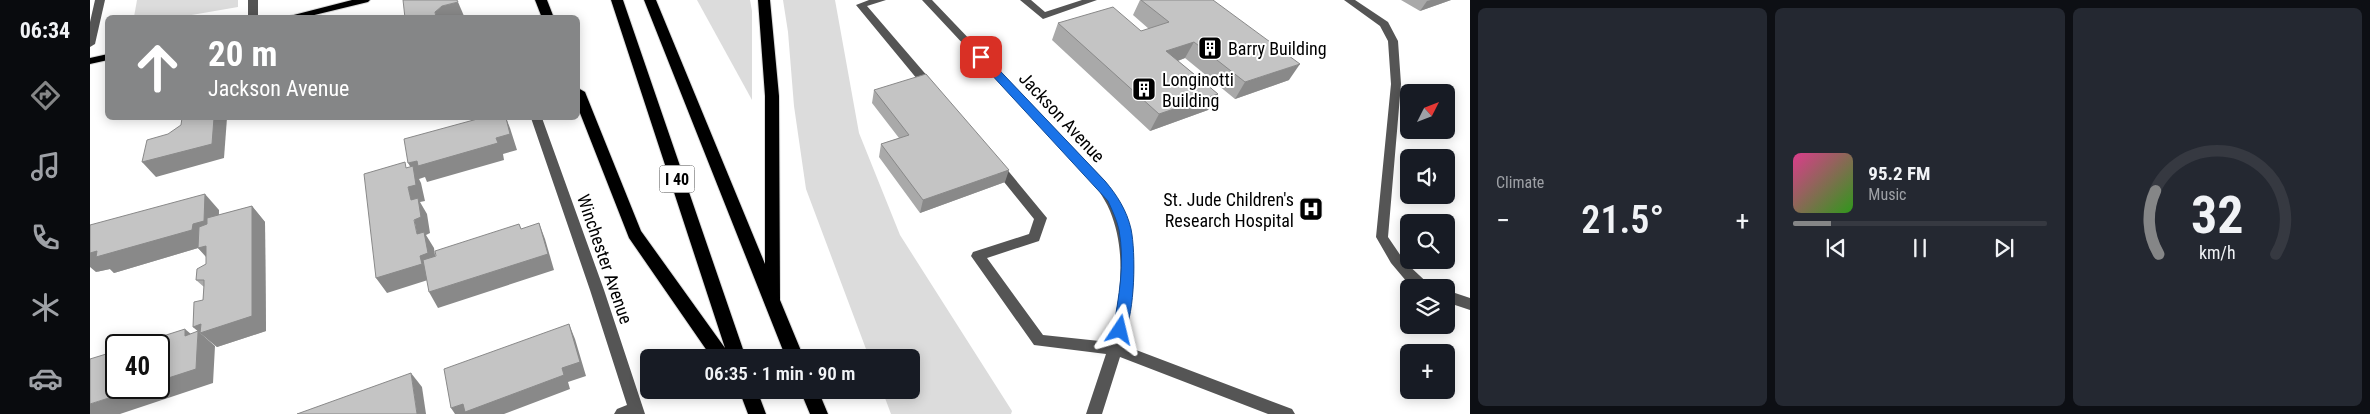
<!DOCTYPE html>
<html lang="en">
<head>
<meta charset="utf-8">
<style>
  :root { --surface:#171b24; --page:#242831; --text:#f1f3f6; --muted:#9ea1a6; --line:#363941; --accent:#858687 }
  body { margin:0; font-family:"Roboto Condensed",sans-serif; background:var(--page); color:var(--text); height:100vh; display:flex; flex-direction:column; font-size:19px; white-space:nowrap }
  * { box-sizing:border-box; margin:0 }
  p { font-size:16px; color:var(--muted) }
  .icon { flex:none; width:28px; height:28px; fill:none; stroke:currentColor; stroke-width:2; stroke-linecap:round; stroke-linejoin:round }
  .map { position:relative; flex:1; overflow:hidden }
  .panel { display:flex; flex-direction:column; gap:8px; padding:8px; background:#0d0f14; width:900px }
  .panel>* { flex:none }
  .banner { position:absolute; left:15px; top:15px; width:475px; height:105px; border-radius:8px; box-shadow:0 2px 12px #0003; background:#858687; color:#fff; overflow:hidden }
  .needle { width:32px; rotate:48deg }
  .tools { position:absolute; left:1310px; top:84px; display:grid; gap:10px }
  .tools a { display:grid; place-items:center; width:55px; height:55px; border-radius:8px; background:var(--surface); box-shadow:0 2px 12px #0003; font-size:25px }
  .speed { position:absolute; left:15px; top:334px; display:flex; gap:10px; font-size:25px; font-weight:700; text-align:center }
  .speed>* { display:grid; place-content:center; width:65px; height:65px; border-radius:50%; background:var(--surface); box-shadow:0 2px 12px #0003; line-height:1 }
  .speed .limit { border:2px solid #111; border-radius:8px; background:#fff; color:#111 }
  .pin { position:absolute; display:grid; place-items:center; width:42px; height:42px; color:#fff; margin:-21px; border-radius:10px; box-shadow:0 2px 8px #0006 }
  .me { position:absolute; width:55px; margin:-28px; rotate:10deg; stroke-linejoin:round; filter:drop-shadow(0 0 4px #0008) }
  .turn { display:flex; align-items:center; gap:18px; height:105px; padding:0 20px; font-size:22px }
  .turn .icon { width:65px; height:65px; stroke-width:2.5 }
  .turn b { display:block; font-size:35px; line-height:42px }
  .big { font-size:38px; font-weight:600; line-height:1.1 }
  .panel .card { flex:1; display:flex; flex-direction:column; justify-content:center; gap:8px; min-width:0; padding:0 18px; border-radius:8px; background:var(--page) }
  .panel .dial { align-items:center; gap:0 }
  .dial svg { height:130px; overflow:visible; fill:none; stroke:var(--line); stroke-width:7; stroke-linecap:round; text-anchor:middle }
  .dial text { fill:var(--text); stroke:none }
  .song { display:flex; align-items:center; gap:15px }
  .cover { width:60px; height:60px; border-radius:8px; background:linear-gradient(135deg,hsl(330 70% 55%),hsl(110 70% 35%)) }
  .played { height:5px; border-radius:2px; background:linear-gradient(90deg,var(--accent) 15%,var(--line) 15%) }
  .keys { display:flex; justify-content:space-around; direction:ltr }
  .heat { display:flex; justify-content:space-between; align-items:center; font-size:28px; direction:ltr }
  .panel .tiles { flex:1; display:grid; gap:8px; grid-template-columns:repeat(3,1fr) }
  .trip { position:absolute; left:550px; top:349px; width:280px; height:50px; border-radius:8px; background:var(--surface); box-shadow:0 2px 12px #0003; font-weight:600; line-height:50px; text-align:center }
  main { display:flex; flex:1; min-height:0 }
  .menu { display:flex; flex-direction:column; width:90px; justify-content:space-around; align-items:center; background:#090b0e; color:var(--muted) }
  .menu .icon { width:35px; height:35px }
  .menu .active { color:var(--accent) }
  .menu b { font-size:22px; color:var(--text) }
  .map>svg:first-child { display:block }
  .green { fill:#dcdcdc }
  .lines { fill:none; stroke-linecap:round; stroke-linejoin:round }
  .major-casing { stroke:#dbdbdb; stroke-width:2 }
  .highway-casing { stroke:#dbdbdb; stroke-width:2 }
  .minor { fill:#555; fill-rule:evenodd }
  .major { fill:#000; fill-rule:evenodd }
  .highway { fill:#000; fill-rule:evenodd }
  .wall { fill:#a9a9a9 }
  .shaded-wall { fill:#898989 }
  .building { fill:#c4c4c4; stroke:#898989 }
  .route { fill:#1a73e8; stroke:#114b97 }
  .labels { text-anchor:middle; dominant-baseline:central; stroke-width:4; stroke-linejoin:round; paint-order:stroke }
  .shield { fill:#fff; stroke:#4c4c4c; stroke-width:1 }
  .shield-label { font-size:16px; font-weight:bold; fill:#000 }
  .poi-label { font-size:18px; fill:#000; stroke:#fff; text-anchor:start }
  .street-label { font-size:18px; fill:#000; stroke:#fff }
</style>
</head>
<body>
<main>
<nav class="menu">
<b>06:34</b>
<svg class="icon active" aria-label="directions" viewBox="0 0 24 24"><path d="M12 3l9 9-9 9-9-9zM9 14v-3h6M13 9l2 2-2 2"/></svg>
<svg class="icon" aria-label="music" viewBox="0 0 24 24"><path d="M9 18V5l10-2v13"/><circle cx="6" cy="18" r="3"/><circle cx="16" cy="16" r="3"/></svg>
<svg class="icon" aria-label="phone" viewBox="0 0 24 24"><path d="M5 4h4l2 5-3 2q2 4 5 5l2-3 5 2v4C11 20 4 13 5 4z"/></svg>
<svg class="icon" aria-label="climate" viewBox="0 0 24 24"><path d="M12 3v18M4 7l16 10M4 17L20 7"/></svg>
<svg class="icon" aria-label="car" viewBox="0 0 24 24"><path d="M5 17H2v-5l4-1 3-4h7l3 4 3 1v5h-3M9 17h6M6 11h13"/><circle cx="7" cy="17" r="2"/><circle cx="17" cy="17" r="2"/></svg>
</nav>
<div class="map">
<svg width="1380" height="414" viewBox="0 0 1380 414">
  <rect width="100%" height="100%" fill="#fff"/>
  <!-- green -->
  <g class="green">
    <polygon points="47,0 148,0 148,7 90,17 44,17"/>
    <polygon points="607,0 660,0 662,11 662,100"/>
    <polygon points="693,0 745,0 769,133 810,235 922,411 921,414 801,414 792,390 821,390 821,358 779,357 716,189 704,106 698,32"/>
  </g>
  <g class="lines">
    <!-- major casing -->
    <g class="major-casing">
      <g id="major">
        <polygon points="262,0 280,0 278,2 212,18 192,18"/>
        <polygon points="18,54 18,60 0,64 0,58"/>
      </g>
    </g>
    <!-- highway casing -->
    <g class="highway-casing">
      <g id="highway">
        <polygon points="445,0 457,0 464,18 452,18"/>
        <polygon points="521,0 533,0 656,358 622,358 539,238 488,108 488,88 495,92 551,231 635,348"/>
        <polygon points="554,0 566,0 675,264 675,96 668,0 680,0 689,96 690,300 714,358 696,358"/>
        <polygon points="649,390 667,390 676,414 658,414"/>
        <polygon points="710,390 728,390 738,414 720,414"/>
      </g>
    </g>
    <!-- minor -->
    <g class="minor">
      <polygon points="5,0 15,0 5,44 0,47 0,22"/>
      <rect x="158" y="0" width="10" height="18"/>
      <polygon points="779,0 796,0 777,6 845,85 846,88 845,91 837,91 766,5"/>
      <path d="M 832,0 L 842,0 L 1015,181 C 1021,190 1029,200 1033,211 C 1050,255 1044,301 1033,345 L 1202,409 L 1205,414 L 1178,414 L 1030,357 L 1012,414 L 996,414 L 1016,354 L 944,345 L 881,256 L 883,252 L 939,234 L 944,219 L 902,167 L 900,164 L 906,160 L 910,161 L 957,218 L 949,241 L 897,258 L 953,335 L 1019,342 C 1031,300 1037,252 1020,211 C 1017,203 1011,195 1007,187 Z"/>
      <polygon points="930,0 941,0 955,12 992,0 1007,0 953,19"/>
      <polygon points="1254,0 1265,0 1298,22 1308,41 1311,84 1298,237 1315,262 1343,288 1325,288 1317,282 1301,263 1286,237 1301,84 1298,41 1290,26"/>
      <polygon points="441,118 452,118 514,290 555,414 524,414 527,409 537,405 500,290"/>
      <polygon points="1356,290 1380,298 1380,310 1356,302"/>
    </g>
    <!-- major -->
    <use href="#major" class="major"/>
    <!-- highway -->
    <use href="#highway" class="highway"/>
  </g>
  <!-- wall -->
  <g class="wall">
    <polygon points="1050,0 1123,0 1199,80 1145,99 1095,58 1088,61 1128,94 1118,110 1060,131 962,40 968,23 1051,31 1059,29 1043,15"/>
    <polygon points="1311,0 1361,0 1330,11"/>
    <polygon points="784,90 915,182 830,213 789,157 791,144 809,138 782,103"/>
    <polygon points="162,206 175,222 176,331 127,347 103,327 113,300 114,287 106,280 116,264 116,257 108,248 24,273 20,269 6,272 129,210 129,215"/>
  </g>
  <!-- shaded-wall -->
  <g class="shaded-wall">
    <polygon points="1341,0 1361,0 1330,11 1337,1"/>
    <polygon points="368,2 374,16 369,18 346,18 345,12 352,6"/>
    <polygon points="1104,42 1095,58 1068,68 1076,51"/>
    <polygon points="1210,64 1199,80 1145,99 1155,82"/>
    <polygon points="1128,94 1118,110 1060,131 1069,114"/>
    <polygon points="124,118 137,118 134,158 66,177 52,162"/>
    <polygon points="416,118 420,128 427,150 413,154 414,160 337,182 335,177 329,179 331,183 335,201 330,202 337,214 340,233 336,235 344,248 347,269 341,279 297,293 286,278 327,234 318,187 324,173 318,163 406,138"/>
    <polygon points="919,170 915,182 830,213 833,200"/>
    <polygon points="115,194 129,210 128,237 116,246 123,264 108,248 24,273 20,269 6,272 0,267 0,253"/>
    <polygon points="162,206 175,222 176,331 127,347 103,327"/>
    <polygon points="449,223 455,239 464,270 348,308 339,292"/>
    <polygon points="479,324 485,339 496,376 478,382 480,389 414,414 365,414 361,408 472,368"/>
    <polygon points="95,329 108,340 108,331 125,346 123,383 30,414 0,414 0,404 50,388 69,388 69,381 95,336"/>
    <polygon points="321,373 332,387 336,414 327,414"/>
  </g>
  <!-- building -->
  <g class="building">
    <polygon points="313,0 367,0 368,2 352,6 345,12 346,18 315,18"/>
    <polygon points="1051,0 1123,0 1210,64 1155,82 1104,42 1076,51 1128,94 1069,114 968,23 1023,7 1051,31 1079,22"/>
    <polygon points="836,74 919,170 833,200 791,144 819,135 784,90"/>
    <polygon points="92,118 124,118 122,144 52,162 57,140 78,134 91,125"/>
    <polygon points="391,118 416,118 420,134 406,138 408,143 328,166 327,161 318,163 314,139"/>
    <polygon points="315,162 316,168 323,166 326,185 318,187 321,200 328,198 331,217 324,220 327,234 334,232 338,253 330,256 332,264 286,278 274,174"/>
    <polygon points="115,194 114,221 103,224 102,230 6,257 7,251 0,253 0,225"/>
    <polygon points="162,206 162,316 110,333 111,324 103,327 104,302 113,300 114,285 114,280 106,280 107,269 116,264 116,246 108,248 109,227 117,224 117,218"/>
    <polygon points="449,223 458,254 339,292 333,260 346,256 345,251 429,224 431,229"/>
    <polygon points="479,324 490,362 472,368 474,375 375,412 373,404 361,408 354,369"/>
    <polygon points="95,329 95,336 108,331 106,369 69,381 69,345 45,345"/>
    <polygon points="26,351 26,388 50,388 0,404 0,359"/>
    <polygon points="321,373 327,414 207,414"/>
  </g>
  <!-- route -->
  <path class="route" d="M 887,54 L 894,54 L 1015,181 C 1027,195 1037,211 1041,229 C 1046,253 1045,312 1034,334 L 1025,334 L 1023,330 C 1029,297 1035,263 1029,230 C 1027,220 1022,210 1018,201 L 887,59 Z"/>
  <!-- icons -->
  <defs>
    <g id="building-square" transform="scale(1.25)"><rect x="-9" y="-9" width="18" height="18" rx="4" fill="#000" stroke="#fff"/><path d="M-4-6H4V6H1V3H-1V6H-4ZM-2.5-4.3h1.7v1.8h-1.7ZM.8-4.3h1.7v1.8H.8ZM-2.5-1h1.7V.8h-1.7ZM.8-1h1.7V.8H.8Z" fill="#fff"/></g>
    <g id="hospital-square" transform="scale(1.25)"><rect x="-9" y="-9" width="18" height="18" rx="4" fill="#000" stroke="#fff"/><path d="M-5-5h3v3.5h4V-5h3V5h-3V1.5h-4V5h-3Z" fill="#fff"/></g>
  </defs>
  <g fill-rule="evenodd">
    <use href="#building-square" x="1120" y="48"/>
    <use href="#building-square" x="1054" y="89"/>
    <use href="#hospital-square" x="1221" y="209"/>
  </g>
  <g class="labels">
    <!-- shield labels -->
    <rect class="shield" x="569.5" y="165.5" width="35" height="27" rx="4"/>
    <g class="shield-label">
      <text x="587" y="179">I 40</text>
    </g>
    <!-- poi labels -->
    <g class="poi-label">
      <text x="1138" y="48">Barry Building</text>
      <text x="1072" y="79">Longinotti<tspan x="1072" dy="21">Building</tspan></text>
      <text x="1204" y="199" text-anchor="end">St. Jude Children's<tspan x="1204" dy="21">Research Hospital</tspan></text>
    </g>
    <!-- street labels -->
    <g class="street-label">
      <text transform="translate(972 117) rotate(47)">Jackson Avenue</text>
      <text transform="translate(515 259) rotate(71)">Winchester Avenue</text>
    </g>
  </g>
</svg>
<div class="tools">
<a><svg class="needle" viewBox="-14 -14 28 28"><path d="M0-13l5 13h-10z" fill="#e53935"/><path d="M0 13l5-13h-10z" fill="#9ea1a6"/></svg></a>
<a><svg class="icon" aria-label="sound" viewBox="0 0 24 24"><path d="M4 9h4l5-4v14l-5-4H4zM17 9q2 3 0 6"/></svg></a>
<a><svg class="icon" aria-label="search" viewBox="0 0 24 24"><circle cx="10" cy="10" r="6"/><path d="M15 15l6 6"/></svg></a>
<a><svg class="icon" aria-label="layers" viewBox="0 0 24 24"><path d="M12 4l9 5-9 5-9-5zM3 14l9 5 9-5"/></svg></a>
<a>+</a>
</div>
<div class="speed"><div class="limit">40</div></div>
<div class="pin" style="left:891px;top:57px;background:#d93025"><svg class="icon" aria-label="arrive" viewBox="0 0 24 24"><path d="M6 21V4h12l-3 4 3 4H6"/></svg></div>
<svg class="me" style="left:1030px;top:330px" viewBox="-20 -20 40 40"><path d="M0-17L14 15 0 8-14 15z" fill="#1a73e8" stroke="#fff" stroke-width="4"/></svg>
<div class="trip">06:35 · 1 min · 90 m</div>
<div class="banner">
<div class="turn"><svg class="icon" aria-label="ahead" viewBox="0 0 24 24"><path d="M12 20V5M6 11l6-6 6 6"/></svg><div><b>20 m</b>Jackson Avenue</div></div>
</div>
</div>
<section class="panel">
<div class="tiles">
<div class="card"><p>Climate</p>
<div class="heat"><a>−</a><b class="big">21.5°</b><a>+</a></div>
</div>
<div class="card">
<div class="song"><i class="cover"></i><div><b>95.2 FM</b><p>Music</p></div></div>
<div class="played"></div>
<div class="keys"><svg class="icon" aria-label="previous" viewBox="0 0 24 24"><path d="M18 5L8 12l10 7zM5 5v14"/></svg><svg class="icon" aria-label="pause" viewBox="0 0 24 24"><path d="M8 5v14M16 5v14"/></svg><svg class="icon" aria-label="next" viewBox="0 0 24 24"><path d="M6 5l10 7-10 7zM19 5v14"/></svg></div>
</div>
<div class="card dial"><svg viewBox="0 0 100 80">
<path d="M14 69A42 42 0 1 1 86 69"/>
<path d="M14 69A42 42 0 0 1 12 30" stroke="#858687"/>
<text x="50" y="56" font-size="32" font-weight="700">32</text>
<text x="50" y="72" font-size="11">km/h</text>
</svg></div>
</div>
</section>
</main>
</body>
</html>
